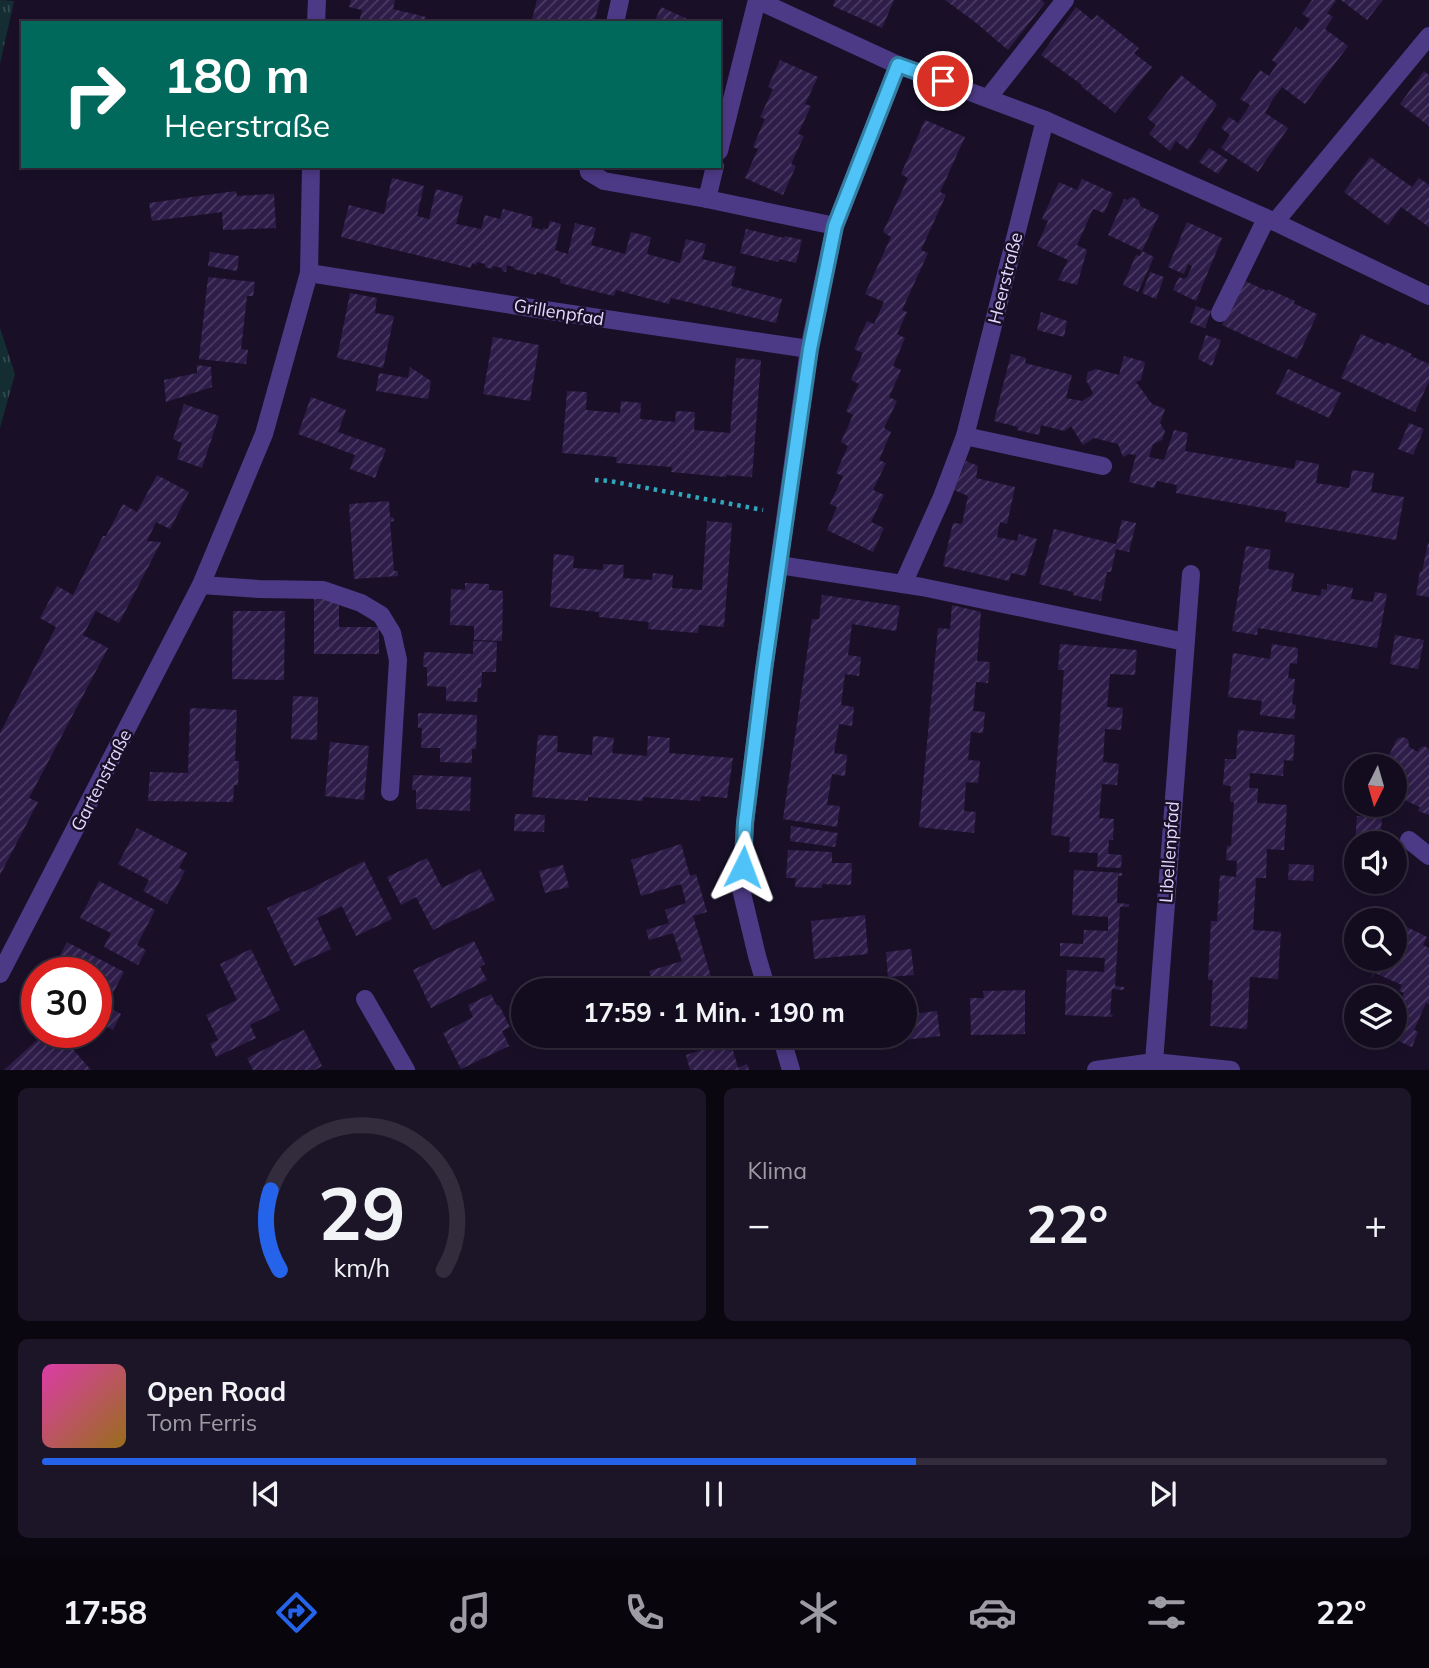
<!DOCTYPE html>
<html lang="de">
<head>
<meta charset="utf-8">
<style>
  :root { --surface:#130c1e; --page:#1c1527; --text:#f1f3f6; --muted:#9d9ba4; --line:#322c3c; --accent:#2563eb }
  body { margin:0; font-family:Mulish,sans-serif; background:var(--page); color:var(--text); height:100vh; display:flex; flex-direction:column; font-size:26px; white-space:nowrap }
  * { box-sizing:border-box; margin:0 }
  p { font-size:23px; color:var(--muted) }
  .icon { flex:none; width:38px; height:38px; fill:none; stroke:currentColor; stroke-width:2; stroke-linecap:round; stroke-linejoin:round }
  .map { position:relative; height:1070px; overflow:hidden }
  .drawer { display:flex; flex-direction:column; gap:18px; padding:18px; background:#0a0710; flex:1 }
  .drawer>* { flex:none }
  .hud { position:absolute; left:21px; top:21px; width:700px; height:147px; border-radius:0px; box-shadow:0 4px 10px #0003,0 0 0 2px var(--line); background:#00695c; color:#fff; overflow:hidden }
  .needle { width:46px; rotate:185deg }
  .fabs { position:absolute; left:1344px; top:754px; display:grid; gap:14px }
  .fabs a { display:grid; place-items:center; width:63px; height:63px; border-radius:50%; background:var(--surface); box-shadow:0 4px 10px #0003,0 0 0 2px var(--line); font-size:35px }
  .speed { position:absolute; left:21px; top:957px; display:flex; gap:14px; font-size:35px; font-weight:700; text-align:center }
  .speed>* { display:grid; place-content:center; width:91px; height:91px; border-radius:50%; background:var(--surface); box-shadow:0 4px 10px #0003,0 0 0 2px var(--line); line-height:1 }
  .speed .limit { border:10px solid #d22; background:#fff; color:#111 }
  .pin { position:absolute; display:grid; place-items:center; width:60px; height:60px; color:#fff; margin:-30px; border:4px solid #fff; border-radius:50%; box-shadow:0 2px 7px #0007 }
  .me { position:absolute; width:77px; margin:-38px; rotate:3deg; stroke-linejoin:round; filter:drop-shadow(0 0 5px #0008) }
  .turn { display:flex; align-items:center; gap:24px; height:147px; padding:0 28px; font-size:32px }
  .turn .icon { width:91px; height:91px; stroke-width:2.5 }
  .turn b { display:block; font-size:49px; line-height:60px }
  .big { font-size:52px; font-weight:700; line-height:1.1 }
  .drawer .tile { flex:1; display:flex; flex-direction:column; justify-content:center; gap:10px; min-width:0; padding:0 24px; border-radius:10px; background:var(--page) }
  .drawer .dial { align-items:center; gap:0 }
  .dial svg { height:182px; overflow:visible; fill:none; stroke:var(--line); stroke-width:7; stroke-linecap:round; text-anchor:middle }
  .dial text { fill:var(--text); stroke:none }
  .song { display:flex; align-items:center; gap:21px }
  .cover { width:84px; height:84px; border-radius:10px; background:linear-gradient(135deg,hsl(320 70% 55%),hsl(40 70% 35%)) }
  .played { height:7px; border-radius:4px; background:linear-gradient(90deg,var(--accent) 65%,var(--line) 65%) }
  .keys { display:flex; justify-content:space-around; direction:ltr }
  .heat { display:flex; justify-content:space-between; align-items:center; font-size:38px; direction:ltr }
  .drawer .tiles { flex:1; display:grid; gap:18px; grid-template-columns:1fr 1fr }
  .tile:last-child { grid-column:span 2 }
  .trip { position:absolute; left:511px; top:978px; width:406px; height:70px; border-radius:35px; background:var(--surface); box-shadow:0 4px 10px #0003,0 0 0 2px var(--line); font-weight:700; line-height:70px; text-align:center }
  .tabs { display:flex; height:112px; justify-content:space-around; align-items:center; background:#08050c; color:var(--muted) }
  .tabs .icon { width:49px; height:49px }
  .tabs .selected { color:var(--accent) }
  .tabs b { font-size:32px; color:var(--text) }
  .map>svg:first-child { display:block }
  .grass { fill:url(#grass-tufts) }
  .building { fill:url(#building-hatch) }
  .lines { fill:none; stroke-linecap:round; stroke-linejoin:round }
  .path { stroke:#2fa8bb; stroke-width:4.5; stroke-dasharray:3.5 5; stroke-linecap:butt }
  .minor { stroke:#4d3a87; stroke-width:18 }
  .route-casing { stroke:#337fa1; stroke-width:18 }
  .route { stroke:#4fc3f7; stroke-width:12 }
  .labels { text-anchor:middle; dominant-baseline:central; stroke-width:5; stroke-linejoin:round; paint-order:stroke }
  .street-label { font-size:18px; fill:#e3d7ff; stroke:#191028 }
</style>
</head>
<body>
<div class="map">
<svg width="1429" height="1070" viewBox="0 0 1429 1070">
  <defs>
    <pattern id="grass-tufts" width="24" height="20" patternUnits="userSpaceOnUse" patternTransform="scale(1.75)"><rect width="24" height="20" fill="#132d32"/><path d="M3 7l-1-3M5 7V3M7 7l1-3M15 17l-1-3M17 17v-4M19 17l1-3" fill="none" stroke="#354b51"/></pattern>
    <pattern id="building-hatch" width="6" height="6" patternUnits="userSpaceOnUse" patternTransform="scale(1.75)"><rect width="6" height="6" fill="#2e1c49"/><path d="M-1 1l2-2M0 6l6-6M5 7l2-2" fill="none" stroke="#4c3c64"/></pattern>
  </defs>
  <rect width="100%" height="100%" fill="#191028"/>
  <!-- grass -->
  <g class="grass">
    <polygon points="0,0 14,1 0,64"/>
    <polygon points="0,328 15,374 0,428"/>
  </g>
  <!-- building -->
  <g class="building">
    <polygon points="351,0 395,0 393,9 426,17 424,23 359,23 362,10 349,7"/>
    <polygon points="537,0 600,0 594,23 531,23"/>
    <polygon points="835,0 894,0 882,28 833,6"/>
    <polygon points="945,0 1041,0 1045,3 1008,50 975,22"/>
    <polygon points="1312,0 1335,0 1336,1 1327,13 1333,17 1325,29 1348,46 1305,104 1282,87 1273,99 1265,113 1288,128 1258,172 1221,148 1230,135 1221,128 1229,117 1238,123 1250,105 1240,99 1260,70 1269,76 1277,64 1272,60 1296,27 1302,31 1310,19 1302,14"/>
    <polygon points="1341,0 1383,0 1367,20"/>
    <polygon points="661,7 696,23 654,23"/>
    <polygon points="1076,7 1092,20 1097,15 1139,48 1134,53 1152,67 1115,113 1081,86 1082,85 1041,55"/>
    <polygon points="780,60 818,77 805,104 811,106 798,134 804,136 791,164 796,166 783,195 745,178 758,149 753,147 765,119 760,117 773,89 768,87"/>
    <polygon points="1424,71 1429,75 1429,126 1400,104"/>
    <polygon points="1181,75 1217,104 1188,150 1176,141 1170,151 1149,134 1156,125 1147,118"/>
    <polygon points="925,120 965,137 940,192 946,195 921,250 928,253 902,310 907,312 897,334 905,338 893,366 901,370 889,397 897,401 884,428 891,432 879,460 886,463 873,490 884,495 871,522 884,528 873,552 827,530 837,507 830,504 843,476 836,473 848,446 841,442 853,415 846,411 859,384 851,380 863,353 854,349 867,321 874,324 884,302 865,294 891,237 883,232 908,178 901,174"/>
    <polygon points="1209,148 1228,160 1218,174 1199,162"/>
    <polygon points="1370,157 1412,187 1419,178 1429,185 1429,227 1401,207 1388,225 1344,192"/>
    <polygon points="392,178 424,186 417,216 429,219 436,189 463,196 456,224 481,229 485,215 500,219 503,209 533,217 531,227 543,230 543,228 548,229 550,221 561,224 555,250 568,254 575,223 596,228 591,245 625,254 631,232 651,237 647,254 680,263 686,239 706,244 702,259 736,267 731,286 782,299 776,323 671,298 669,304 616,290 614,296 560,283 561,279 537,272 536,275 514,269 514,267 507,265 506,272 502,271 502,268 493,266 492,269 485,267 485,264 477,262 476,265 472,263 471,268 341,237 349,205 384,214"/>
    <polygon points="1082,179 1113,193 1104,213 1093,209 1077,245 1087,250 1077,285 1058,280 1068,260 1037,246 1048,221 1042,219 1059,182 1077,190"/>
    <polygon points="236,191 237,196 274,194 276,228 223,230 222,212 152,221 149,203"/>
    <polygon points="1132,197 1139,200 1140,206 1159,215 1142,251 1108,235 1124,199 1127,200"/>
    <polygon points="1187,222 1222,238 1196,301 1173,290 1179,277 1184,279 1187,277 1192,266 1188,264 1184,274 1168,267"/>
    <polygon points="746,229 784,238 785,236 802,240 796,263 779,259 778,262 740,253"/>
    <polygon points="1142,251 1154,257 1138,292 1123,285 1136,255 1140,256"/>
    <polygon points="210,252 239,256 237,271 208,266"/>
    <polygon points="1150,272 1164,277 1156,299 1142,293"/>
    <polygon points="208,277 255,282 253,296 247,296 241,349 248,350 246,364 199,359"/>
    <polygon points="1243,280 1267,291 1268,289 1295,301 1293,303 1317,314 1297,359 1222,325"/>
    <polygon points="350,293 377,298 375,313 394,316 383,368 337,358"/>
    <polygon points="1196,306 1211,311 1205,328 1190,323"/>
    <polygon points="1041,312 1067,321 1064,337 1037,330"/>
    <polygon points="1361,334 1385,345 1386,342 1412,354 1411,356 1429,364 1429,381 1415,412 1341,378"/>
    <polygon points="1206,335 1221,340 1212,366 1198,359"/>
    <polygon points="493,337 539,345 530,401 483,394"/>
    <polygon points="1011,354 1026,358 1025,363 1072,375 1066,398 1082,401 1092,395 1093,393 1086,380 1088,372 1096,369 1119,375 1124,356 1145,362 1141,380 1136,382 1152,404 1165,409 1160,423 1165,431 1162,440 1153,444 1149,457 1164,460 1174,430 1188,433 1185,451 1294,469 1296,460 1319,464 1316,483 1349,488 1352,470 1374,473 1371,492 1404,497 1396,540 1285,522 1287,512 1176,493 1177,485 1157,481 1154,488 1129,482 1136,455 1129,454 1123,457 1118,444 1094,438 1083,445 1071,426 1064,431 1041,425 1039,435 1017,430 1018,427 994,421"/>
    <polygon points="736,358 761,360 752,477 726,475 726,477 671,472 672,467 616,463 617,457 562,453 567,391 587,392 586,410 620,413 621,401 641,403 640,419 675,422 676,411 695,412 694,430 730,433"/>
    <polygon points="197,365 211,367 212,387 166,402 164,380 197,373"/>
    <polygon points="410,367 431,381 428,399 376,391 379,373 408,378"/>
    <polygon points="1288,369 1341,393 1329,418 1276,394"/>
    <polygon points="311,397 346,410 338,432 386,449 375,478 350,469 355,455 298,434"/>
    <polygon points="184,404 219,416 202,468 177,459 182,443 173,439"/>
    <polygon points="1409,423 1424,429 1413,455 1398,449"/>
    <polygon points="966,461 978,466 976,478 1015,487 1007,524 1000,522 997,537 1017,541 1019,534 1037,539 1025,576 1011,573 1009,581 943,566 953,523 962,524 968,496 954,490"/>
    <polygon points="157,475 189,492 170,529 156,522 147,541 161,542 119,623 96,611 83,635 108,648 29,798 38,802 0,875 0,733 56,627 40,618 57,586 73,595 103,536 106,536 123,504 137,512"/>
    <polygon points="389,501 390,517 393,517 394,521 390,522 394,571 398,571 398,576 354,579 349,504"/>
    <polygon points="1122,520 1136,523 1129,552 1116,549 1111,572 1107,572 1101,601 1073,595 1073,592 1039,584 1054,529 1116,544"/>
    <polygon points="707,521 732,523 724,627 699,625 698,633 648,629 649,622 599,617 599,612 550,607 554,554 574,556 573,568 603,570 603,564 624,565 623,578 652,580 653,573 673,575 672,588 702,590"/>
    <polygon points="1428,543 1429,543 1429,597 1416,595 1420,571 1422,572"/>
    <polygon points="1246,546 1271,550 1268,569 1294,573 1291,591 1320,596 1322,589 1327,590 1327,584 1353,588 1351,599 1373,602 1375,592 1387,594 1377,648 1258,628 1257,635 1232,631"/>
    <polygon points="465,583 489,584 489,590 503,591 502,641 474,640 474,626 450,625 451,589 465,590"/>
    <polygon points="822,595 900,606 896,631 852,624 848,655 861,657 859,676 845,674 841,705 854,707 852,726 839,724 834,753 847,755 845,776 832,774 827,805 840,806 837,827 783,819 812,619 819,619"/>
    <polygon points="314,598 339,599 339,627 379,627 379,654 314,654"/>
    <polygon points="952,605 981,612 977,661 990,662 988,683 976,682 973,711 985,712 983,733 971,732 968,760 980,761 978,783 966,782 964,811 976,812 974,833 919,827 938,628 950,629"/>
    <polygon points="233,611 285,611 284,680 232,679"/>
    <polygon points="1395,635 1424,640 1418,669 1390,664"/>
    <polygon points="473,641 497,642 496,672 482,672 481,688 478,688 477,702 446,701 446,687 427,686 427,667 423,667 424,652 473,654"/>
    <polygon points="1060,644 1137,650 1135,675 1110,674 1107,707 1123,708 1121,730 1105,729 1103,762 1119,764 1117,785 1102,784 1099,818 1114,819 1113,840 1109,840 1108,854 1122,855 1121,868 1097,867 1098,853 1069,852 1070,837 1051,835 1064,670 1058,670"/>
    <polygon points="1272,644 1298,648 1297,664 1290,663 1288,678 1295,679 1292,704 1296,705 1294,719 1260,715 1262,701 1228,697 1233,653 1270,659"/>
    <polygon points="293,696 318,697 317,740 291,739"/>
    <polygon points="190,708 237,710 235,761 239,761 238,785 234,785 233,802 148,801 150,772 188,773"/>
    <polygon points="418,713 477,715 476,749 472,749 472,763 440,762 440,748 421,748 422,728 418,728"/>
    <polygon points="1238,730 1295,735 1293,761 1284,760 1283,776 1250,773 1249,788 1258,788 1257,803 1287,805 1284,850 1267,849 1266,878 1256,878 1253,930 1281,932 1278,979 1250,977 1247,1029 1210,1026 1213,980 1208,980 1211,921 1217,921 1220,875 1236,877 1237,861 1226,860 1227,846 1231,846 1234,802 1230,802 1231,786 1223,785 1225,759 1236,759"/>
    <polygon points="538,735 558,736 557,752 592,755 593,736 614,738 612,753 647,756 648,736 670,738 669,753 733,758 727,798 701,796 700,801 643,797 643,801 588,797 588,801 532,797"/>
    <polygon points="1402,737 1408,739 1409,747 1418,752 1420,748 1424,746 1429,749 1429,815 1418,811 1420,807 1395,796 1395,766 1384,766 1397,739"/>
    <polygon points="330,742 369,746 364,800 325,796"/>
    <polygon points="413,775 471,777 470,811 416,809 416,790 412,790"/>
    <polygon points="515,814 545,815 544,832 514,831"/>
    <polygon points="1357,816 1382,817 1380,844 1355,844"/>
    <polygon points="791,826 838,833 835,847 790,841"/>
    <polygon points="137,828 187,853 179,868 185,871 167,904 143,891 149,880 118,864"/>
    <polygon points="681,844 690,876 696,874 707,912 693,916 712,980 721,977 725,990 698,990 697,985 678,990 655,990 649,971 682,961 673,933 649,940 646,930 669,923 665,910 686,903 681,884 641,896 631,860"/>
    <polygon points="788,850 832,852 832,863 852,863 851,885 822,884 822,888 795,887 796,878 786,878"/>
    <polygon points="427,858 442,888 480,869 495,900 433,930 416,897 401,905 387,877"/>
    <polygon points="364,861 392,919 356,936 342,906 317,918 331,949 294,966 267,908 303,891 304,892"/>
    <polygon points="1289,864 1314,865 1313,881 1288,880"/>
    <polygon points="563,865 569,887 545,893 539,871"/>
    <polygon points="1074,870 1122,873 1122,876 1118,876 1117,903 1129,904 1129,907 1120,907 1115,986 1124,987 1124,990 1112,989 1110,1015 1113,1014 1112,1017 1065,1015 1067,970 1104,972 1105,958 1060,956 1060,943 1083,944 1084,930 1108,931 1108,917 1072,915"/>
    <polygon points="99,881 155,910 137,945 146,950 138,965 104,947 111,933 80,918"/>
    <polygon points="865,915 868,954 814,959 811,921"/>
    <polygon points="1395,924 1404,928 1405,926 1427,937 1423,945 1429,948 1429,1004 1426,1003 1414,1030 1418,1032 1412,1047 1387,1036 1395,1036 1395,1013 1404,993 1399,991 1402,985 1375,973 1372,978 1374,959 1395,959"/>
    <polygon points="474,941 485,964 480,967 487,980 431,1008 413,970"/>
    <polygon points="67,942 124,972 106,1006 121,1014 113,1030 96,1021 96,973 51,973"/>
    <polygon points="251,949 280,1010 250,1025 256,1038 216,1057 210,1044 218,1040 206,1015 237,1000 220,964"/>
    <polygon points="911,949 914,975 888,977 886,952"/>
    <polygon points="1025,990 1025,1034 971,1035 970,998 984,998 983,991"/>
    <polygon points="491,994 497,1006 499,1005 510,1027 502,1031 509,1046 461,1069 443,1033 473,1017 468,1005"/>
    <polygon points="1351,995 1363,996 1363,998 1356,998 1356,1032 1348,1031"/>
    <polygon points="937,1011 940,1036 834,1048 833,1036 905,1036 905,1015"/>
    <polygon points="304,1030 322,1066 315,1070 253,1070 247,1058"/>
    <polygon points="46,1032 58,1032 91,1070 4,1070"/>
    <polygon points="704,1036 729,1036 738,1068 747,1064 749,1070 690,1070 686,1055 708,1048"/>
  </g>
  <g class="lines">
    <!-- path -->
    <polyline class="path" points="595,480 610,481 763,510"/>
    <!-- minor -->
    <g class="minor">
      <polyline points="316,23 317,0"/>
      <polyline points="615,23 620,0"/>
      <polyline points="988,98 1065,0"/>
      <polyline points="1045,120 965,436 1103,466"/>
      <polyline points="719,151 757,0 898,65 1045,120 1275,222 1429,296"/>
      <polyline points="588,166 589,172 604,181 707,199 715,166"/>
      <polyline points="707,199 835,226"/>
      <polyline points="1275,222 1429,36"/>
      <polyline points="309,273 531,308 809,349"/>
      <polyline points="1220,313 1266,219"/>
      <polyline points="779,565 922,587 1185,642"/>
      <polyline points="903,584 942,497 965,436"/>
      <polyline points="201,585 259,589 323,590 361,603 381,615 392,633 398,660 390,792"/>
      <polyline points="1409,840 1429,856"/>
      <polyline points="0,974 201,585 264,434 309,273 311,166"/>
      <polyline points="767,990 757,956 741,889 745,823 764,670 809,349 835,226 898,65"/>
      <polyline points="365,999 406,1070"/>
      <polyline points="781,1036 791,1070"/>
      <polyline points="1154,1062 1191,574"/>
      <polyline points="1096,1070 1154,1062 1231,1070"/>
    </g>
  </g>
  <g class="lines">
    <!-- route casing -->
    <g class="route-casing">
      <polyline id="route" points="743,867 745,823 764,670 810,349 835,226 898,65 943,81"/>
    </g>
    <!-- route -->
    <use href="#route" class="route"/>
  </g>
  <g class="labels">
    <!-- street labels -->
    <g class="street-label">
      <text transform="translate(1005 278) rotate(-76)">Heerstraße</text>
      <text transform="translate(559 312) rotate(9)">Grillenpfad</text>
      <text transform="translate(101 780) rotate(-63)">Gartenstraße</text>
      <text transform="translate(1169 852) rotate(-86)">Libellenpfad</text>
    </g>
  </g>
</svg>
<div class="fabs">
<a><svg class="needle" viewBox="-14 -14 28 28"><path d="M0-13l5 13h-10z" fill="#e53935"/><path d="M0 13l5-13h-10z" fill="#9d9ba4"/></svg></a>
<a><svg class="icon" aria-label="sound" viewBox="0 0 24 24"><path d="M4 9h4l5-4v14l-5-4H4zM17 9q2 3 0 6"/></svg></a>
<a><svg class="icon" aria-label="search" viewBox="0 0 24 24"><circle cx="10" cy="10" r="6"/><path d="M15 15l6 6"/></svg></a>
<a><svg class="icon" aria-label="layers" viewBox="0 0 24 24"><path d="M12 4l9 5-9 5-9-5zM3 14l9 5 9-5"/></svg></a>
</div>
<div class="speed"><div class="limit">30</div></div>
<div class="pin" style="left:943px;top:81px;background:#d93025"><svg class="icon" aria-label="arrive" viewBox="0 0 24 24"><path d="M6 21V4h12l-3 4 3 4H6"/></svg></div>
<svg class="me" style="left:743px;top:867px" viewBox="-20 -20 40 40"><path d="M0-17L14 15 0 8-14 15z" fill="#4fc3f7" stroke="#fff" stroke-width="4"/></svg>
<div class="trip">17:59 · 1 Min. · 190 m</div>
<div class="hud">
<div class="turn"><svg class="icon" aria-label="right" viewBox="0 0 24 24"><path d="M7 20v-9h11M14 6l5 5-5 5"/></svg><div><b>180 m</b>Heerstraße</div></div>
</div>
</div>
<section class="drawer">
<div class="tiles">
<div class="tile dial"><svg viewBox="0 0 100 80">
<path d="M14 69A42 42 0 1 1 86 69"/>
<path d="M14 69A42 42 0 0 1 10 34" stroke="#2563eb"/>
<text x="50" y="56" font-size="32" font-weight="700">29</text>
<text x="50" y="72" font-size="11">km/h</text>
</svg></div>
<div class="tile"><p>Klima</p>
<div class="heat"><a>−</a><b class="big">22°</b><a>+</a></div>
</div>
<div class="tile">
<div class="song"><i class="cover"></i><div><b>Open Road</b><p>Tom Ferris</p></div></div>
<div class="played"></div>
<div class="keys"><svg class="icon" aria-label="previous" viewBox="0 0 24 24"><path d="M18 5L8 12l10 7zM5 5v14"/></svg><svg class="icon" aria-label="pause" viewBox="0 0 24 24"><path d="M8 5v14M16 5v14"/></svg><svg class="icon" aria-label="next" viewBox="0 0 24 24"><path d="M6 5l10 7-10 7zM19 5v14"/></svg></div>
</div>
</div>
</section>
<nav class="tabs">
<b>17:58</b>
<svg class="icon selected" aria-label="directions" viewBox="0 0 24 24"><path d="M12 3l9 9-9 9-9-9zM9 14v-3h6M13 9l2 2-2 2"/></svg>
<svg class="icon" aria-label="music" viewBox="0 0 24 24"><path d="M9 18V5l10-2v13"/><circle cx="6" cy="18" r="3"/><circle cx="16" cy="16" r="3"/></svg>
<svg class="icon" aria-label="phone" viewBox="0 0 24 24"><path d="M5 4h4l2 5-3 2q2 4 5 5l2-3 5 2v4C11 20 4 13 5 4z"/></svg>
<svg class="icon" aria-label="climate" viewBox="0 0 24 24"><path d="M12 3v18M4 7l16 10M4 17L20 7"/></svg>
<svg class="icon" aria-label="car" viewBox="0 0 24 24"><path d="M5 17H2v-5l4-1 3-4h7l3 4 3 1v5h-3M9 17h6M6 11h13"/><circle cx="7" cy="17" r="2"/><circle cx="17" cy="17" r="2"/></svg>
<svg class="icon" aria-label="filters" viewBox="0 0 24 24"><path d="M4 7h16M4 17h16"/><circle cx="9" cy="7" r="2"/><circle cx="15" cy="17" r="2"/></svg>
<b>22°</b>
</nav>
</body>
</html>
